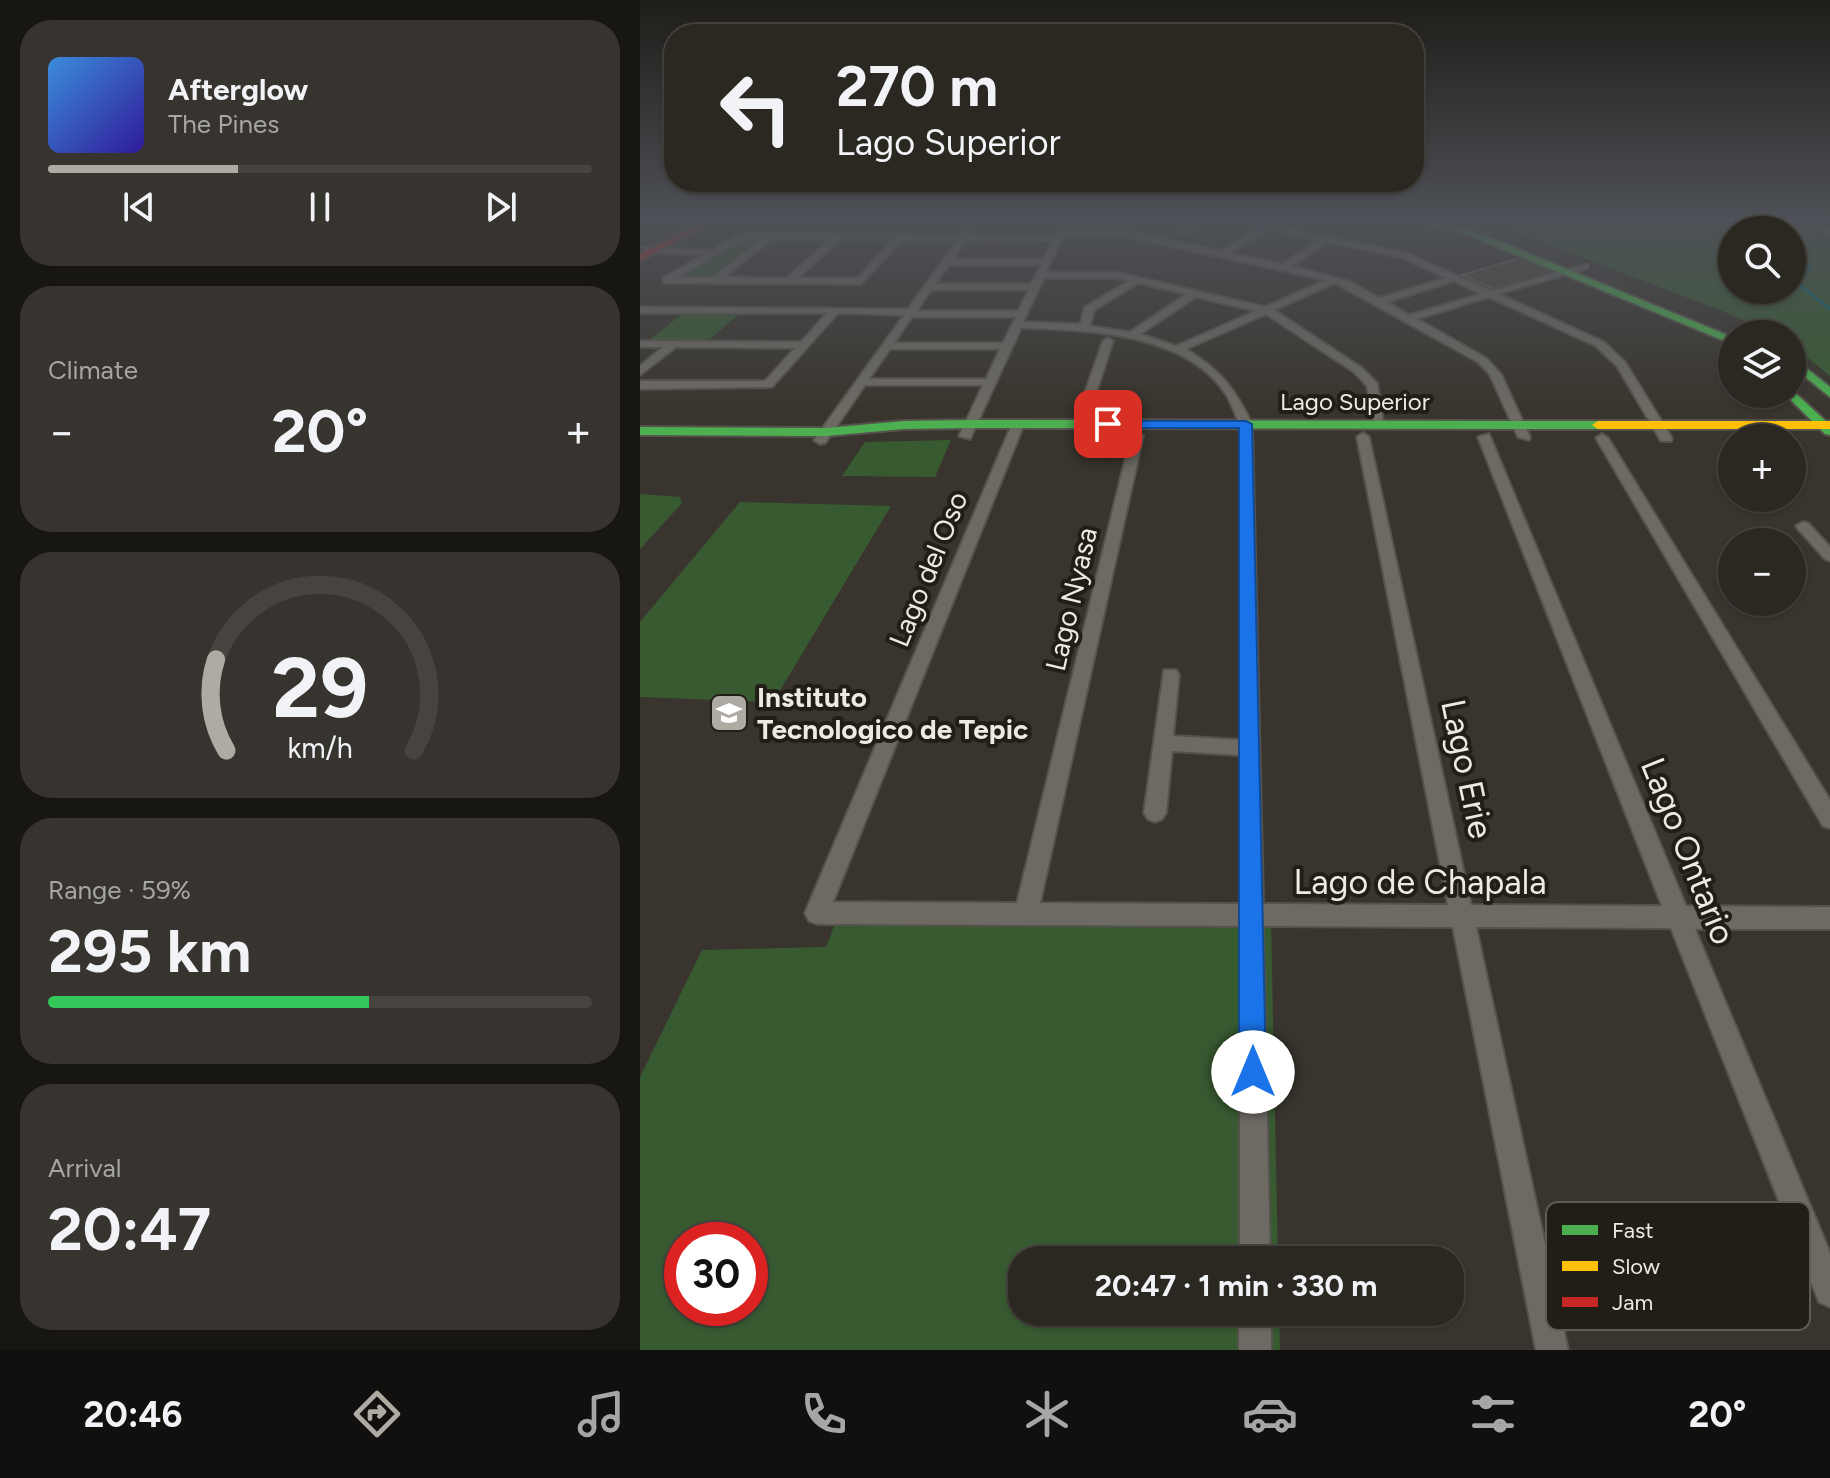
<!DOCTYPE html>
<html lang="en">
<head>
<meta charset="utf-8">
<style>
  :root { --surface:#2b2822; --page:#37342f; --text:#f1f3f6; --muted:#a6a6a5; --line:#474440; --accent:#afaaa2 }
  body { margin:0; font-family:Figtree,sans-serif; background:var(--page); color:var(--text); height:100vh; display:flex; flex-direction:column; font-size:30px; white-space:nowrap }
  * { box-sizing:border-box; margin:0 }
  p { font-size:26px; color:var(--muted) }
  .icon { flex:none; width:44px; height:44px; fill:none; stroke:currentColor; stroke-width:2; stroke-linecap:round; stroke-linejoin:round }
  .map { position:relative; flex:1; overflow:hidden }
  .side { display:flex; flex-direction:column; gap:20px; padding:20px; background:#181613; width:640px }
  .side>* { flex:none }
  .hud { position:absolute; left:24px; top:24px; width:760px; height:168px; border-radius:32px; box-shadow:0 2px 6px #0004,0 0 0 2px var(--line); background:#2b2822; color:var(--text); overflow:hidden }
  .buttons { position:absolute; left:1078px; top:216px; display:grid; gap:16px }
  .buttons a { display:grid; place-items:center; width:88px; height:88px; border-radius:50%; background:var(--surface); box-shadow:0 2px 6px #0004,0 0 0 2px var(--line); font-size:40px }
  .speed { position:absolute; left:24px; top:1222px; display:flex; gap:16px; font-size:40px; font-weight:700; text-align:center }
  .speed>* { display:grid; place-content:center; width:104px; height:104px; border-radius:50%; background:var(--surface); box-shadow:0 2px 6px #0004,0 0 0 2px var(--line); line-height:1 }
  .speed .limit { border:12px solid #d22; background:#fff; color:#111 }
  .pin { position:absolute; display:grid; place-items:center; width:68px; height:68px; color:#fff; margin:-34px; border-radius:16px; box-shadow:0 4px 12px #0006 }
  .me { position:absolute; width:88px; margin:-44px; rotate:0deg; stroke-linejoin:round; filter:drop-shadow(0 0 6px #0008) }
  .turn { display:flex; align-items:center; gap:28px; height:168px; padding:0 40px; font-size:36px }
  .turn .icon { width:104px; height:104px; stroke-width:2.5 }
  .turn b { display:block; font-size:56px; line-height:68px }
  .big { font-size:60px; font-weight:700; line-height:1.1 }
  .side .widget { flex:1; display:flex; flex-direction:column; justify-content:center; gap:12px; min-width:0; padding:0 28px; border-radius:32px; background:var(--page) }
  .side .dial { align-items:center; gap:0 }
  .dial svg { height:208px; overflow:visible; fill:none; stroke:var(--line); stroke-width:7; stroke-linecap:round; text-anchor:middle }
  .dial text { fill:var(--text); stroke:none }
  .song { display:flex; align-items:center; gap:24px }
  .cover { width:96px; height:96px; border-radius:12px; background:linear-gradient(135deg,hsl(210 70% 55%),hsl(250 70% 35%)) }
  .played { height:8px; border-radius:4px; background:linear-gradient(90deg,var(--accent) 35%,var(--line) 35%) }
  .keys { display:flex; justify-content:space-around; direction:ltr }
  .heat { display:flex; justify-content:space-between; align-items:center; font-size:44px; direction:ltr }
  .charge { height:12px; border-radius:6px; background:linear-gradient(90deg,#34c759 59%,var(--line) 0) }
  .trip { position:absolute; left:368px; top:1246px; width:456px; height:80px; border-radius:32px; background:var(--surface); box-shadow:0 2px 6px #0004,0 0 0 2px var(--line); font-weight:700; line-height:80px; text-align:center }
  .tab-bar { display:flex; height:128px; justify-content:space-around; align-items:center; background:#11100e; color:var(--muted) }
  .tab-bar .icon { width:56px; height:56px }
  .tab-bar .selected { color:var(--accent) }
  .tab-bar b { font-size:36px; color:var(--text) }
  main { display:flex; flex:1; min-height:0 }
  .map>svg:first-child { display:block }
  .green { fill:#385a31; fill-rule:evenodd }
  .lines { fill:none; stroke-linecap:round; stroke-linejoin:round }
  .stream { stroke:#086977; stroke-width:3 }
  .building { fill:#50493a; stroke:#66625c; stroke-width:2 }
  .street-casing { stroke:#55524b; stroke-width:4 }
  .fast-casing { stroke:#55524b; stroke-width:4 }
  .slow-casing { stroke:#55524b; stroke-width:4 }
  .jam-casing { stroke:#55524b; stroke-width:4 }
  .street { fill:#6d6a64; fill-rule:evenodd }
  .fast { fill:#4caf50; fill-rule:evenodd }
  .slow { fill:#ffc107; fill-rule:evenodd }
  .jam { fill:#c62828; fill-rule:evenodd }
  .route { fill:#1a73e8; stroke:#114b97; stroke-width:2 }
  .labels { text-anchor:middle; dominant-baseline:central; stroke-width:8; stroke-linejoin:round; paint-order:stroke }
  .far-street-label { font-size:24px; fill:#eee9e1; stroke:#211e18 }
  .street-label { font-size:28px; fill:#eee9e1; stroke:#211e18 }
  .poi-label { font-size:28px; font-weight:bold; fill:#eee9e1; stroke:#211e18; text-anchor:start }
  .near-street-label { font-size:34px; fill:#eee9e1; stroke:#211e18 }
  .key { fill:#211e18; stroke:#5e5b54; stroke-width:2 }
  .key-label { font-size:22px; fill:#eee9e1 }
</style>
</head>
<body>
<main>
<section class="side">
<div class="widget">
<div class="song"><i class="cover"></i><div><b>Afterglow</b><p>The Pines</p></div></div>
<div class="played"></div>
<div class="keys"><svg class="icon" aria-label="previous" viewBox="0 0 24 24"><path d="M18 5L8 12l10 7zM5 5v14"/></svg><svg class="icon" aria-label="pause" viewBox="0 0 24 24"><path d="M8 5v14M16 5v14"/></svg><svg class="icon" aria-label="next" viewBox="0 0 24 24"><path d="M6 5l10 7-10 7zM19 5v14"/></svg></div>
</div>
<div class="widget"><p>Climate</p>
<div class="heat"><a>−</a><b class="big">20°</b><a>+</a></div>
</div>
<div class="widget dial"><svg viewBox="0 0 100 80">
<path d="M14 69A42 42 0 1 1 86 69"/>
<path d="M14 69A42 42 0 0 1 10 34" stroke="#afaaa2"/>
<text x="50" y="56" font-size="32" font-weight="700">29</text>
<text x="50" y="72" font-size="11">km/h</text>
</svg></div>
<div class="widget"><p>Range · 59%</p><b class="big">295 km</b><div class="charge"></div></div>
<div class="widget"><p>Arrival</p><b class="big">20:47</b></div>
</section>
<div class="map">
<svg width="1190" height="1350" viewBox="0 0 1190 1350">
  <rect width="100%" height="100%" fill="#39352e"/>
  <!-- green -->
  <g class="green">
    <path d="M 871,220 L 1138,220 L 1190,237 L 1190,376 L 1152,345 L 1152,334 L 1132,334 L 1085,312 L 865,228 L 875,225 ZM 1092,230 L 1152,230 L 1152,290 L 1092,290 Z"/>
    <polygon points="107,235 136,236 83,280 31,280"/>
    <polygon points="46,311 103,311 64,344 4,344"/>
    <polygon points="311,440 295,477 202,476 225,442"/>
    <polygon points="0,494 40,497 42,503 0,549"/>
    <polygon points="100,502 251,506 133,702 0,697 0,622"/>
    <path d="M 197,919 L 631,921 L 638,1260 L 382,1260 L 382,1312 L 639,1312 L 640,1350 L 0,1350 L 0,1077 L 62,950 L 186,947 ZM 42,1240 L 110,1240 L 110,1308 L 42,1308 Z"/>
  </g>
  <g class="lines">
    <!-- stream -->
    <polyline class="stream" points="1171,267 1157,283 1190,309"/>
  </g>
  <!-- building -->
  <polygon class="building" points="879,258 916,272 856,290 822,275"/>
  <g class="lines">
    <!-- street casing -->
    <g class="street-casing">
      <g id="street">
        <path d="M 332,220 L 340,220 L 330,235 L 415,235 L 422,220 L 430,220 L 425,231 L 488,231 L 581,251 L 620,228 L 591,220 L 626,224 L 631,222 L 634,226 L 767,253 L 851,291 L 948,264 L 948,268 L 859,294 L 964,342 L 985,362 L 1032,438 L 1031,441 L 1021,441 L 977,366 L 956,346 L 849,297 L 777,319 L 846,358 L 861,374 L 890,437 L 889,440 L 878,437 L 850,375 L 838,362 L 695,283 L 634,310 L 722,368 L 737,383 L 744,428 L 734,425 L 727,386 L 714,372 L 626,314 L 546,349 C 581,371 594,387 612,424 L 623,904 L 808,905 L 717,437 L 723,433 L 729,437 L 831,905 L 1022,906 L 838,437 L 849,434 L 1046,906 L 1190,907 L 1190,929 L 1055,929 L 1190,1253 L 1190,1307 L 1179,1302 L 1031,928 L 836,927 L 928,1350 L 896,1350 L 813,927 L 623,926 L 630,1260 L 600,1260 L 600,926 L 177,924 L 169,921 L 165,913 L 372,424 L 378,420 L 384,424 L 193,902 L 377,903 L 491,436 L 497,432 L 503,436 L 400,903 L 600,904 L 600,755 L 532,751 L 526,813 L 522,819 L 515,822 L 508,819 L 504,813 L 524,670 L 536,670 L 539,675 L 533,736 L 600,740 L 600,424 C 595,415 592,404 587,396 C 548,332 446,330 381,328 L 330,439 L 319,436 L 343,385 L 225,385 L 185,443 L 180,444 L 174,440 L 264,315 L 198,313 L 132,387 L 0,389 L 0,381 L 125,381 L 155,348 L 36,347 L 0,375 L 0,366 L 23,347 L 0,347 L 0,341 L 161,342 L 187,313 L 0,313 L 0,307 L 268,309 L 318,240 L 262,240 L 221,284 L 26,283 L 23,282 L 23,278 L 63,255 L 5,252 L 2,247 L 72,250 L 103,233 L 321,235 ZM 628,229 L 679,240 L 642,264 L 590,253 ZM 423,236 L 488,237 L 686,280 L 625,307 L 476,272 L 406,272 ZM 105,239 L 122,239 L 73,277 L 38,277 ZM 132,239 L 190,239 L 147,278 L 85,277 ZM 200,239 L 253,239 L 218,278 L 158,278 ZM 326,240 L 412,241 L 403,259 L 313,259 ZM 687,242 L 761,257 L 806,278 L 739,298 L 711,282 L 652,266 ZM 309,265 L 401,265 L 391,284 L 295,284 ZM 404,278 L 476,278 L 489,281 L 445,307 L 440,324 L 383,322 ZM 814,281 L 841,294 L 769,315 L 747,302 ZM 498,283 L 547,294 L 490,332 L 450,326 L 454,310 ZM 291,290 L 389,290 L 378,311 L 277,311 ZM 556,297 L 616,311 L 536,346 L 500,334 ZM 272,317 L 376,317 L 363,343 L 254,343 ZM 250,349 L 360,349 L 346,379 L 229,379 Z"/>
        <polygon points="559,220 569,220 548,234 542,234 542,230"/>
        <polygon points="468,338 473,341 446,424 436,427 434,424 463,341"/>
        <polygon points="962,434 968,438 1190,800 1190,828 1183,826 956,438"/>
        <polygon points="1163,522 1168,523 1190,547 1190,561 1185,559 1158,529 1156,526"/>
        <rect x="599" y="1312" width="32" height="38"/>
      </g>
    </g>
    <!-- fast casing -->
    <g class="fast-casing">
      <g id="fast">
        <polygon points="770,220 785,220 834,231 1092,337 1092,344 828,235"/>
        <polygon points="1149,220 1161,220 1190,229 1190,234"/>
        <polygon points="1152,357 1190,387 1190,397 1152,366"/>
        <polygon points="1152,390 1190,425 1190,435 1185,434 1148,397 1146,394 1152,394"/>
        <polygon points="330,420 958,421 964,425 958,429 330,428 264,429 186,436 0,435 0,427 186,428 264,421"/>
      </g>
    </g>
    <!-- slow casing -->
    <g class="slow-casing">
      <polygon id="slow" points="1190,421 1190,429 958,429 952,425 958,421"/>
    </g>
    <!-- jam casing -->
    <g class="jam-casing">
      <polygon id="jam" points="66,220 76,220 0,261 0,254"/>
    </g>
    <!-- street -->
    <use href="#street" class="street"/>
    <!-- fast -->
    <use href="#fast" class="fast"/>
    <!-- slow -->
    <use href="#slow" class="slow"/>
    <!-- jam -->
    <use href="#jam" class="jam"/>
  </g>
  <!-- sky -->
  <linearGradient id="sky" x2="0" y2="1"><stop stop-color="#1f1d19"/><stop offset="0.54" stop-color="#4e5157"/><stop offset="1" stop-color="#4e5157" stop-opacity="0"/></linearGradient>
  <rect width="1190" height="409" fill="url(#sky)"/>
  <!-- route -->
  <polygon class="route" points="463,421 606,421 612,424 626,1072 622,1082 613,1085 603,1082 599,1072 599,428 468,428 463,426"/>
  <!-- icons -->
  <defs>
    <g id="university-square" transform="scale(2)"><rect x="-9" y="-9" width="18" height="18" rx="4" fill="#afaaa2" stroke="#211e18"/><path d="M0-5L7-2L0 1L-7-2ZM-4 1L0 2.5L4 1V4Q0 6-4 4Z" fill="#fff"/></g>
  </defs>
  <g fill-rule="evenodd">
    <use href="#university-square" x="89" y="713"/>
  </g>
  <g class="labels">
    <!-- far-street labels -->
    <g class="far-street-label">
      <text x="715" y="401">Lago Superior</text>
    </g>
    <!-- street labels -->
    <g class="street-label">
      <text transform="translate(288 569) rotate(-68)">Lago del Oso</text>
      <text transform="translate(431 599) rotate(-77)">Lago Nyasa</text>
    </g>
    <!-- poi labels -->
    <g class="poi-label">
      <text x="117" y="697">Instituto<tspan x="117" dy="32">Tecnologico de Tepic</tspan></text>
    </g>
    <!-- near-street labels -->
    <g class="near-street-label">
      <text transform="translate(827 769) rotate(78)">Lago Erie</text>
      <text transform="translate(1048 851) rotate(68)">Lago Ontario</text>
      <text x="780" y="882">Lago de Chapala</text>
    </g>
  </g>
  <!-- legend -->
  <rect x="906" y="1202" width="264" height="128" rx="12" class="key"/>
  <rect x="922" y="1225" width="36" height="10" fill="#4caf50"/>
  <rect x="922" y="1261" width="36" height="10" fill="#ffc107"/>
  <rect x="922" y="1297" width="36" height="10" fill="#c62828"/>
  <g class="key-label">
    <text x="972" y="1238">Fast</text>
    <text x="972" y="1274">Slow</text>
    <text x="972" y="1310">Jam</text>
  </g>
</svg>
<div class="buttons">
<a><svg class="icon" aria-label="search" viewBox="0 0 24 24"><circle cx="10" cy="10" r="6"/><path d="M15 15l6 6"/></svg></a>
<a><svg class="icon" aria-label="layers" viewBox="0 0 24 24"><path d="M12 4l9 5-9 5-9-5zM3 14l9 5 9-5"/></svg></a>
<a>+</a>
<a>−</a>
</div>
<div class="speed"><div class="limit">30</div></div>
<div class="pin" style="left:468px;top:424px;background:#d93025"><svg class="icon" aria-label="arrive" viewBox="0 0 24 24"><path d="M6 21V4h12l-3 4 3 4H6"/></svg></div>
<svg class="me" style="left:613px;top:1072px" viewBox="-20 -20 40 40"><circle r="19" fill="#fff"/><path d="M0-13L10 11 0 6-10 11z" fill="#1a73e8"/></svg>
<div class="trip">20:47 · 1 min · 330 m</div>
<div class="hud">
<div class="turn"><svg class="icon" aria-label="left" viewBox="0 0 24 24"><path d="M17 20v-9H6M10 6l-5 5 5 5"/></svg><div><b>270 m</b>Lago Superior</div></div>
</div>
</div>
</main>
<nav class="tab-bar">
<b>20:46</b>
<svg class="icon selected" aria-label="directions" viewBox="0 0 24 24"><path d="M12 3l9 9-9 9-9-9zM9 14v-3h6M13 9l2 2-2 2"/></svg>
<svg class="icon" aria-label="music" viewBox="0 0 24 24"><path d="M9 18V5l10-2v13"/><circle cx="6" cy="18" r="3"/><circle cx="16" cy="16" r="3"/></svg>
<svg class="icon" aria-label="phone" viewBox="0 0 24 24"><path d="M5 4h4l2 5-3 2q2 4 5 5l2-3 5 2v4C11 20 4 13 5 4z"/></svg>
<svg class="icon" aria-label="climate" viewBox="0 0 24 24"><path d="M12 3v18M4 7l16 10M4 17L20 7"/></svg>
<svg class="icon" aria-label="car" viewBox="0 0 24 24"><path d="M5 17H2v-5l4-1 3-4h7l3 4 3 1v5h-3M9 17h6M6 11h13"/><circle cx="7" cy="17" r="2"/><circle cx="17" cy="17" r="2"/></svg>
<svg class="icon" aria-label="filters" viewBox="0 0 24 24"><path d="M4 7h16M4 17h16"/><circle cx="9" cy="7" r="2"/><circle cx="15" cy="17" r="2"/></svg>
<b>20°</b>
</nav>
</body>
</html>
